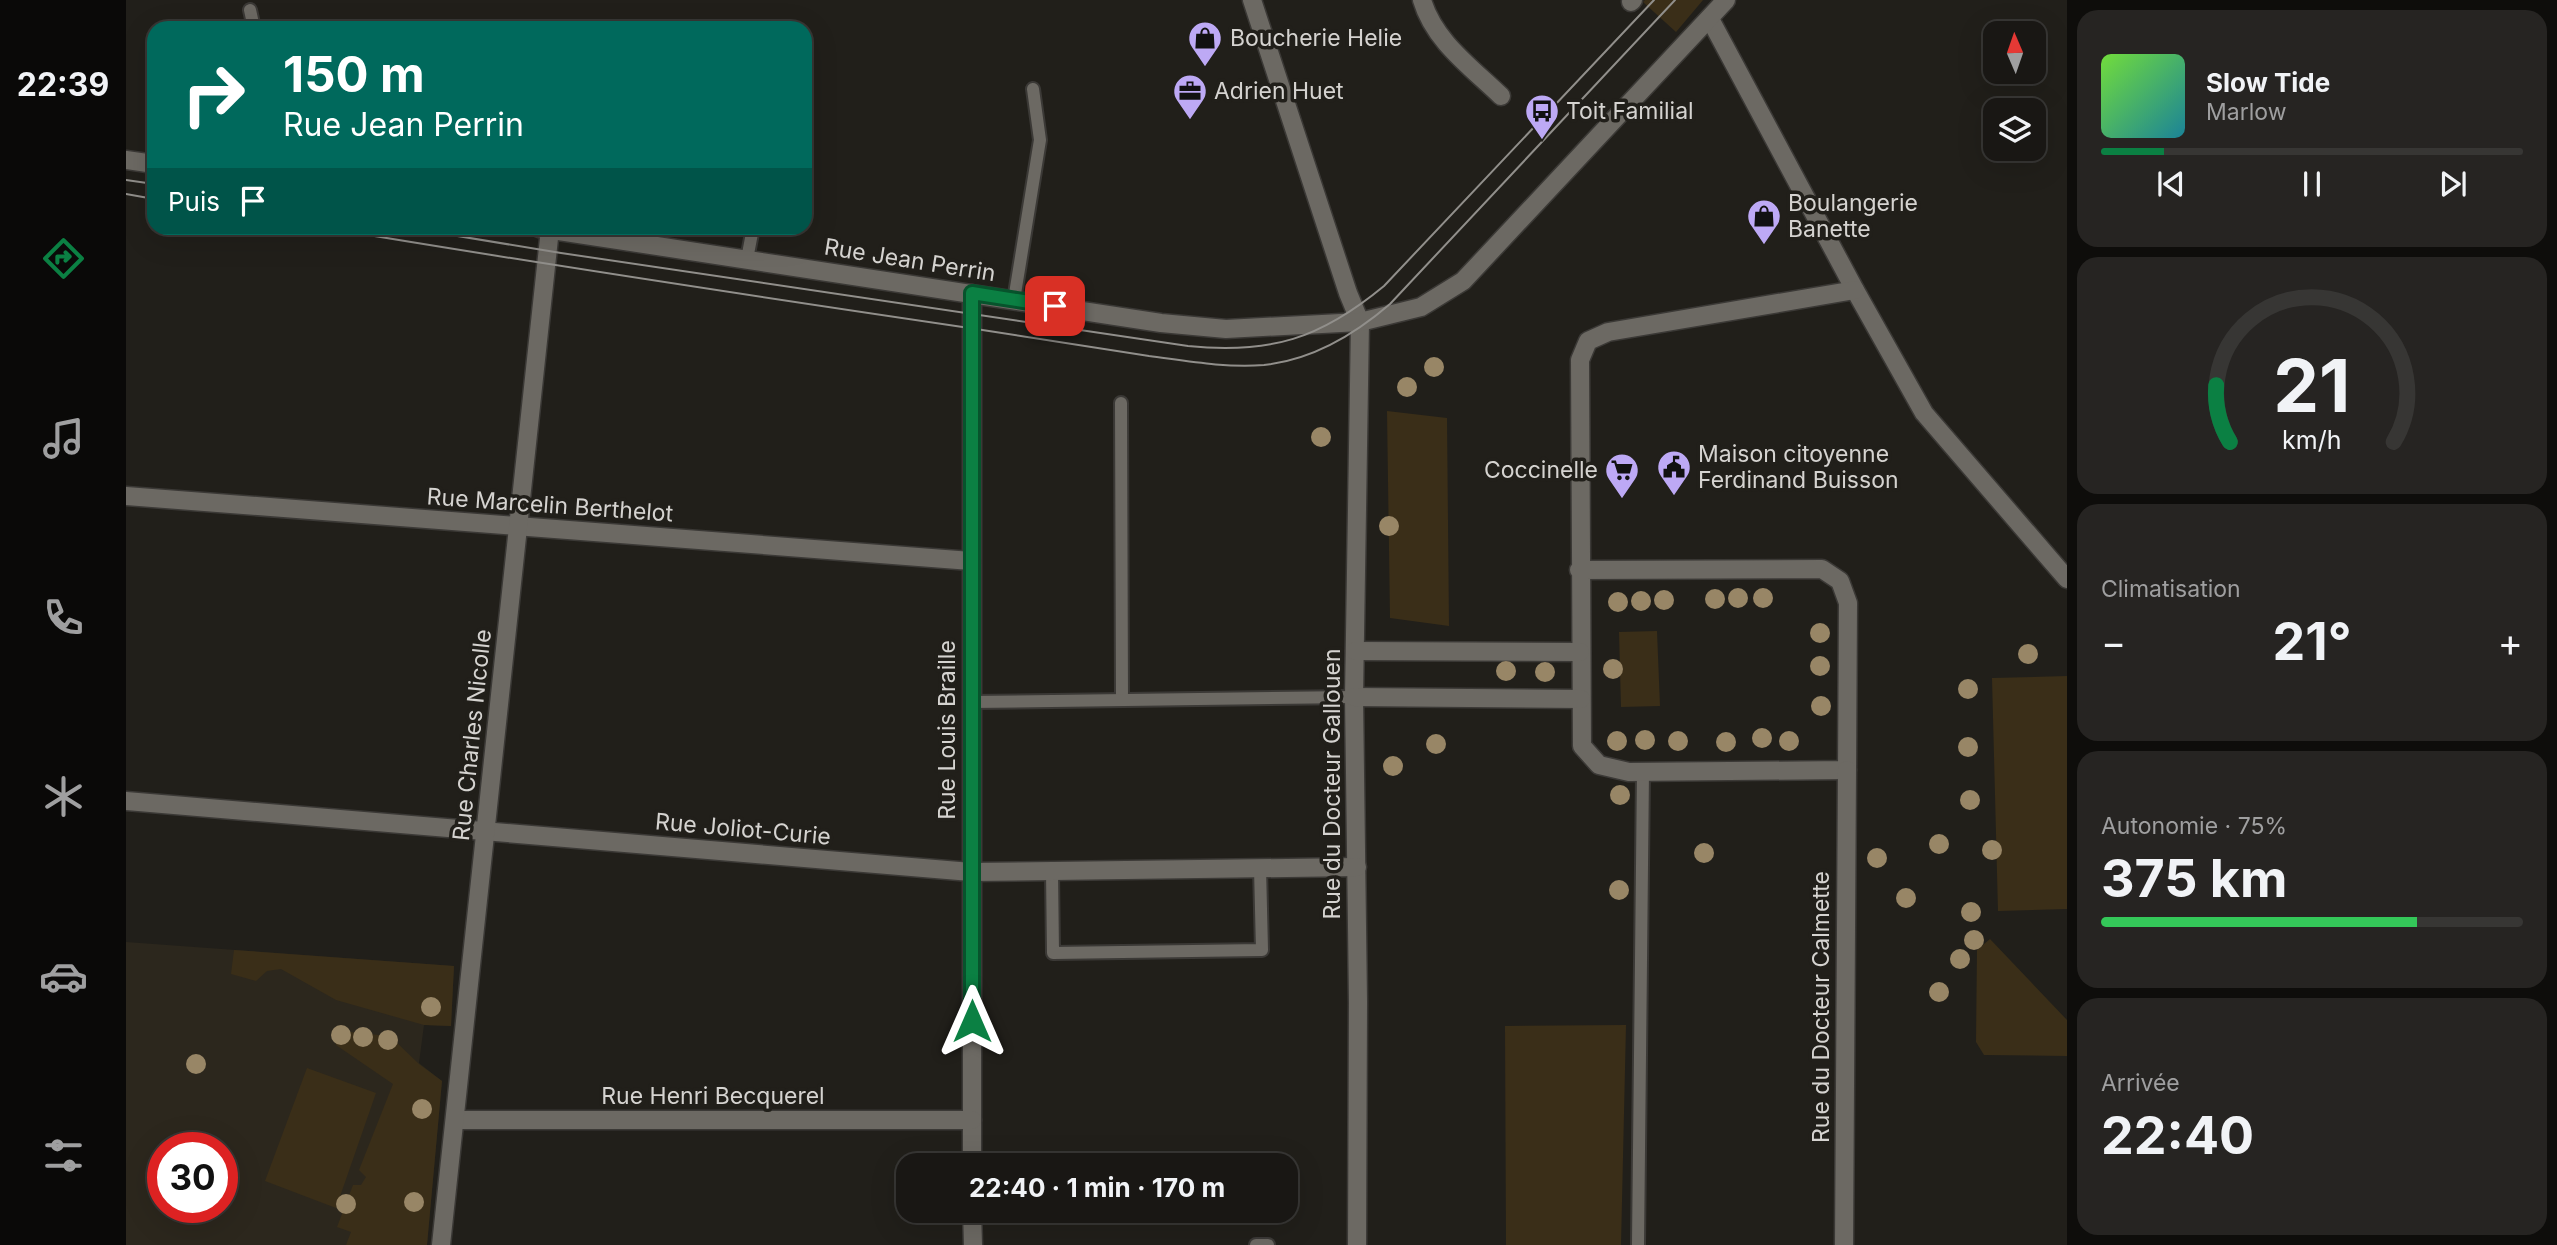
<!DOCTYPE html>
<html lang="fr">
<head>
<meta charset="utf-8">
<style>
  :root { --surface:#191714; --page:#262422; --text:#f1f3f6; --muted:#9f9fa0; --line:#373634; --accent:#0b8043 }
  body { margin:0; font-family:Inter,sans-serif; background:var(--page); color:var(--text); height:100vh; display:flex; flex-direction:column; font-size:26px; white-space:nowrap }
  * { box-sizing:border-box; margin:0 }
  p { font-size:23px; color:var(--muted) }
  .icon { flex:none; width:38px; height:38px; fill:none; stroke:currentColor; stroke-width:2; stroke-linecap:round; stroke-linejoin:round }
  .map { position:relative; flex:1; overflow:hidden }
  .side { display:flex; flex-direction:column; gap:10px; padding:10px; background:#0e0d0b; width:490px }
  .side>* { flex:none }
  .guide { position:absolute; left:21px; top:21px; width:665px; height:214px; border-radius:21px; box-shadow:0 7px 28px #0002,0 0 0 2px var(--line); background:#00695c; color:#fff; overflow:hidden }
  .needle { width:46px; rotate:358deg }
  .controls { position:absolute; left:1857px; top:21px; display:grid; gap:14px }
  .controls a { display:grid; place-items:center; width:63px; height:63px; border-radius:14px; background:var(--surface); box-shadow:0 7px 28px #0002,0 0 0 2px var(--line); font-size:35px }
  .speed { position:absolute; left:21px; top:1132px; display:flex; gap:14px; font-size:35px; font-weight:700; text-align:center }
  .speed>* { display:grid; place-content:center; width:91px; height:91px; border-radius:50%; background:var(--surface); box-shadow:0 7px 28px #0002,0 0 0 2px var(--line); line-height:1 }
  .speed .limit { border:10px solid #d22; background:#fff; color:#111 }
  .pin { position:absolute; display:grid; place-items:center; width:60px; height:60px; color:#fff; margin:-30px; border-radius:14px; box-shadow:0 4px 10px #0006 }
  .me { position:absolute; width:77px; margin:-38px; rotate:0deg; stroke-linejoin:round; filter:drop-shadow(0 0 5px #0008) }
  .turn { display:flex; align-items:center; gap:24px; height:147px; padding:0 21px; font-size:32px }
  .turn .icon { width:91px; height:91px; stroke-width:2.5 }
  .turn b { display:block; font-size:49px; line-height:60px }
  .then { display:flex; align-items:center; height:66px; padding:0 21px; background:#0003; gap:14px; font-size:26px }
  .big { font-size:52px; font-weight:700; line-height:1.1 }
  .side .tile { flex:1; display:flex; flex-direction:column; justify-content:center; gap:10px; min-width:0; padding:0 24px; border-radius:21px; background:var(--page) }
  .side .dial { align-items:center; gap:0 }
  .dial svg { height:182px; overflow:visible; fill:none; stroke:var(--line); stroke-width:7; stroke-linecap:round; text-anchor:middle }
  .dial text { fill:var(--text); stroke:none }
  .song { display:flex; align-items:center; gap:21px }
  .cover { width:84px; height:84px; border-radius:10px; background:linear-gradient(135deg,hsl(100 70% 55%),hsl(190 70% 35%)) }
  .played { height:7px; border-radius:4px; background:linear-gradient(90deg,var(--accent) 15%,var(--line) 15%) }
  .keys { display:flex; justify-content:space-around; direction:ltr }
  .heat { display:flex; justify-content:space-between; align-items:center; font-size:38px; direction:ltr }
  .charge { height:10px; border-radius:5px; background:linear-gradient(90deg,#34c759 75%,var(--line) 0) }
  .trip { position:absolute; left:770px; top:1153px; width:402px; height:70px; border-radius:21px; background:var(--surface); box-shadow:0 7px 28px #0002,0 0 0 2px var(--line); font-weight:700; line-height:70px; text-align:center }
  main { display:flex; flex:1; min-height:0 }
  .tabs { display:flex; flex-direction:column; width:126px; justify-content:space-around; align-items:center; background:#0a0908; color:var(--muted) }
  .tabs .icon { width:49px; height:49px }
  .tabs .selected { color:var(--accent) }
  .tabs b { font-size:32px; color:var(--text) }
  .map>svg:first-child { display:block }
  .built { fill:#2c271d; fill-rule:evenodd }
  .green { fill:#3a2e18 }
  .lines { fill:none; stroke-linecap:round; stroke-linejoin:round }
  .service-casing { stroke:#3b3936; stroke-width:16 }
  .minor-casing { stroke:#3b3936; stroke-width:21 }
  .service { stroke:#6c6963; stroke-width:12 }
  .minor { stroke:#6c6963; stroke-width:18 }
  .tram { stroke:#918f8b; stroke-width:2 }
  .tree { fill:#988666 }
  .route-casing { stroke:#07532c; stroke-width:18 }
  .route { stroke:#0b8043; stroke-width:12 }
  .labels { text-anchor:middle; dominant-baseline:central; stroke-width:7; stroke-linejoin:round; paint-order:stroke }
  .poi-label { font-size:23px; fill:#d5d3d0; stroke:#211f1a; text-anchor:start }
  .street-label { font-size:23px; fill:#d5d3d0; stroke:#211f1a }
</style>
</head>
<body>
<main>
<nav class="tabs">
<b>22:39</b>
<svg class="icon selected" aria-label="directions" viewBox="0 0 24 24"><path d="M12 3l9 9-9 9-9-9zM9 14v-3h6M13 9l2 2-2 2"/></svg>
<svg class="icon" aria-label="music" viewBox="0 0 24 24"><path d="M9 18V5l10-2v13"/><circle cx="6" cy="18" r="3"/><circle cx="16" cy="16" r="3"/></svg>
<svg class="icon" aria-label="phone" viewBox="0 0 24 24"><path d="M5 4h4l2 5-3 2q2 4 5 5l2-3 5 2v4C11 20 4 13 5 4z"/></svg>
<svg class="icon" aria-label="climate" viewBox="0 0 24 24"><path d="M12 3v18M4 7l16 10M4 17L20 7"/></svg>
<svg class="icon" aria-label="car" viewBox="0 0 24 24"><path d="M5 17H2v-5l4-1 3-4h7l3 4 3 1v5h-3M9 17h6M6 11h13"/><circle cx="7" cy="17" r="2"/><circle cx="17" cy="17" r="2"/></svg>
<svg class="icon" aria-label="filters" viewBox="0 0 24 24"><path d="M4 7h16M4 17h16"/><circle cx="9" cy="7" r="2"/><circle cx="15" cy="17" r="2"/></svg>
</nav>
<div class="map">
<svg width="1941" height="1245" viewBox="0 0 1941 1245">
  <rect width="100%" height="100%" fill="#211f1a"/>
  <!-- built -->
  <path class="built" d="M 0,942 L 328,966 L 325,1026 L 298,1025 L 293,1063 L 316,1081 L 301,1245 L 0,1245 ZM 37,1148 L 96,1148 L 96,1208 L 37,1208 Z"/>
  <!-- green -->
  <g class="green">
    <polygon points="1519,0 1577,0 1550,32 1517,2"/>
    <polygon points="1261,411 1321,418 1323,626 1264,618"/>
    <polygon points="1531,631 1534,706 1495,707 1493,632"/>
    <polygon points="1941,676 1941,909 1872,911 1866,678"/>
    <polygon points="1864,939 1941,1020 1941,1056 1858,1055 1850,1042 1851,950"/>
    <polygon points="108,950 328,966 325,1026 298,1025 210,1000 155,969 141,971 130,981 105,974"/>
    <polygon points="1500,1025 1495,1245 1380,1245 1379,1026"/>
    <polygon points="215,1031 253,1035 269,1041 293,1064 316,1081 301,1245 220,1245 225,1232 211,1227 227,1185 235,1185 240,1177 233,1170 267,1084 210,1045 208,1036"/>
    <polygon points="181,1068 250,1093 210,1208 139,1181"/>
  </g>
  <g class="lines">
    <!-- service casing -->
    <g class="service-casing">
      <g id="service">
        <polyline points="124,10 128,28"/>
        <polyline points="621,259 627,228"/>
        <polyline points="888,300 914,140 907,89"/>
        <polyline points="995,403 996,700"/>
        <polyline points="845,702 1228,697"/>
        <polyline points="926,871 927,953 1136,950 1134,868"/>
        <polyline points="1130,1245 1142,1245"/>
        <polyline points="1512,1245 1517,771"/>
      </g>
    </g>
    <!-- minor casing -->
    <g class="minor-casing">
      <g id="minor">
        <polyline points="1126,0 1222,293 1234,322 1228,697 1232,1002 1231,1245"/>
        <path d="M 1296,0 C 1308,41 1345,67 1375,96"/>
        <polyline points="1505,2 1507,0"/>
        <polyline points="1584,19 1729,290 1798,413 1941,579"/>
        <polyline points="0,160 28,164"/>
        <polyline points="413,228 1035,323 1100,329 1234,322 1295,307 1337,281 1600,0"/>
        <polyline points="846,294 846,1166"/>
        <polyline points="0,496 845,561"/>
        <polyline points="1453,570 1696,569 1714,581 1722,603 1721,770 1503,772 1473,765 1456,746 1454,360 1462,341 1482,332 1729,290"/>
        <polyline points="1229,651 1454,652"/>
        <polyline points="1228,697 1455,699"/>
        <polyline points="0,801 845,872 1231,867"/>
        <polyline points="329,1120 846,1120"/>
        <polyline points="846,1211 847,1245"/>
        <polyline points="315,1245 424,229"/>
        <polyline points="1718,1245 1721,770"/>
      </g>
    </g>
    <!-- service -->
    <use href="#service" class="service"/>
    <!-- minor -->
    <use href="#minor" class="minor"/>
    <!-- tram -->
    <g class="tram">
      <polyline points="0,180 28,184"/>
      <polyline points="0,194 28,199"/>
      <path d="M 200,228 C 416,264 633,297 850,329 C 907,338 965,347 1023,356 C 1061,361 1099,368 1138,365 C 1186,360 1228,335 1264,304 L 1549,0"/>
      <path d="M 283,228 L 435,253 L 1062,346 C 1145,354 1194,339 1258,286 L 1528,0"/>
    </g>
  </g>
  <!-- trees -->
  <g class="tree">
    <circle cx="1308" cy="367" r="10"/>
    <circle cx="1281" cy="387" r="10"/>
    <circle cx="1195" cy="437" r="10"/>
    <circle cx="1263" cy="526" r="10"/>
    <circle cx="1612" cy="598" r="10"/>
    <circle cx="1637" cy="598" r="10"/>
    <circle cx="1589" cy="599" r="10"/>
    <circle cx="1538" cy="600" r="10"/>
    <circle cx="1515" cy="601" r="10"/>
    <circle cx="1492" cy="602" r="10"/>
    <circle cx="1694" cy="633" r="10"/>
    <circle cx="1902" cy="654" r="10"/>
    <circle cx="1694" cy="666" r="10"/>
    <circle cx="1487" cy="669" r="10"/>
    <circle cx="1380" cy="671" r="10"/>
    <circle cx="1419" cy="672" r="10"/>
    <circle cx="1842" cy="689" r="10"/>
    <circle cx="1695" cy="706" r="10"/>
    <circle cx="1636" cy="738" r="10"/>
    <circle cx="1519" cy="740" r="10"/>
    <circle cx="1491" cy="741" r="10"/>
    <circle cx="1552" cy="741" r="10"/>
    <circle cx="1663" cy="741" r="10"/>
    <circle cx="1600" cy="742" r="10"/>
    <circle cx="1310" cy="744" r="10"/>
    <circle cx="1842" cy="747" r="10"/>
    <circle cx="1267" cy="766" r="10"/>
    <circle cx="1494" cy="795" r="10"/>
    <circle cx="1844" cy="800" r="10"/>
    <circle cx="1813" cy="844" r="10"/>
    <circle cx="1866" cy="850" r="10"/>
    <circle cx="1578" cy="853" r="10"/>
    <circle cx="1751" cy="858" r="10"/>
    <circle cx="1493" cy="890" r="10"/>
    <circle cx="1780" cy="898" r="10"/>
    <circle cx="1845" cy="912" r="10"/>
    <circle cx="1848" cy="940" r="10"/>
    <circle cx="1834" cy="959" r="10"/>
    <circle cx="1813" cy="992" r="10"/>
    <circle cx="305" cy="1007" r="10"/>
    <circle cx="215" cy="1035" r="10"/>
    <circle cx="237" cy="1037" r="10"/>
    <circle cx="262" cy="1040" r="10"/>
    <circle cx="70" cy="1064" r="10"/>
    <circle cx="296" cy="1109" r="10"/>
    <circle cx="288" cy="1202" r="10"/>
    <circle cx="220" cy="1204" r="10"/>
  </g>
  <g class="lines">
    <!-- route casing -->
    <g class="route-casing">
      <polyline id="route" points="846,1021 846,293 929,306"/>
    </g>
    <!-- route -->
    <use href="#route" class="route"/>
  </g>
  <!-- icons -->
  <defs>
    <g id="shop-pin" transform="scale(1.75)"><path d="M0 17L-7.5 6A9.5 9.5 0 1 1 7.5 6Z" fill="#bda9f5" stroke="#211f1a"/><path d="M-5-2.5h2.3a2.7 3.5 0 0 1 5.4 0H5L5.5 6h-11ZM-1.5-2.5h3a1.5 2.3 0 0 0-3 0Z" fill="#111"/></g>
    <g id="office-pin" transform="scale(1.75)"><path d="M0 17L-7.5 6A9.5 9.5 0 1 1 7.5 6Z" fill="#bda9f5" stroke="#211f1a"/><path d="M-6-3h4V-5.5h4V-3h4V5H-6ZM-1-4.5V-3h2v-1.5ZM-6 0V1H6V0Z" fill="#111"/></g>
    <g id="bus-pin" transform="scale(1.75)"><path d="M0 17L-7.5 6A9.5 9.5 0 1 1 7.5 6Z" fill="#bda9f5" stroke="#211f1a"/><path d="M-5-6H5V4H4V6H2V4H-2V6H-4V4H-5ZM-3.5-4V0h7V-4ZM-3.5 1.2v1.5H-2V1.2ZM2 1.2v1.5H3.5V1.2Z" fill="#111"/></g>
    <g id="civic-pin" transform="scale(1.75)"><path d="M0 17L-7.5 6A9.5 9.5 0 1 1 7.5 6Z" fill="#bda9f5" stroke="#211f1a"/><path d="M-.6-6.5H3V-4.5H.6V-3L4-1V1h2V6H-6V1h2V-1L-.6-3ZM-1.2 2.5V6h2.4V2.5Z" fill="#111"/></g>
    <g id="supermarket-pin" transform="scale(1.75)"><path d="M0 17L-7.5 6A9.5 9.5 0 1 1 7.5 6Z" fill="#bda9f5" stroke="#211f1a"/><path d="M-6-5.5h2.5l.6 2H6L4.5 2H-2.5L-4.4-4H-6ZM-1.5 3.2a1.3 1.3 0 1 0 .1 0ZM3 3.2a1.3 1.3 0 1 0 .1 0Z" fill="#111"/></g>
  </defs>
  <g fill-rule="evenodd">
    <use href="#shop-pin" x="1079" y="38"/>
    <use href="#office-pin" x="1064" y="91"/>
    <use href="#bus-pin" x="1416" y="111"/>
    <use href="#shop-pin" x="1638" y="216"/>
    <use href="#civic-pin" x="1548" y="467"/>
    <use href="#supermarket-pin" x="1496" y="470"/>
  </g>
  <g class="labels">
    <!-- poi labels -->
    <g class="poi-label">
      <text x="1104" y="38">Boucherie Helie</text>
      <text x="1088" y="91">Adrien Huet</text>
      <text x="1440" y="111">Toit Familial</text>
      <text x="1662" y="203">Boulangerie<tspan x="1662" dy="26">Banette</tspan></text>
      <text x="1572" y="454">Maison citoyenne<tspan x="1572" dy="26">Ferdinand Buisson</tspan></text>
      <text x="1472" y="470" text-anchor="end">Coccinelle</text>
    </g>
    <!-- street labels -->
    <g class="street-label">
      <text transform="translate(784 260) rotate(9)">Rue Jean Perrin</text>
      <text transform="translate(424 505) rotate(4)">Rue Marcelin Berthelot</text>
      <text transform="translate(821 730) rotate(-90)">Rue Louis Braille</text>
      <text transform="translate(346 735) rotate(-84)">Rue Charles Nicolle</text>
      <text transform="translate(1206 784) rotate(-90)">Rue du Docteur Gallouen</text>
      <text transform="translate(617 829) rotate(5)">Rue Joliot-Curie</text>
      <text transform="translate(1695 1007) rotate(-90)">Rue du Docteur Calmette</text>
      <text x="587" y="1096">Rue Henri Becquerel</text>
    </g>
  </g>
</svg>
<div class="controls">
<a><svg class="needle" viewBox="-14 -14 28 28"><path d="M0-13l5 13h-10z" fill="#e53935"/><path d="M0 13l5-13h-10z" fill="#9f9fa0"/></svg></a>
<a><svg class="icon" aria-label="layers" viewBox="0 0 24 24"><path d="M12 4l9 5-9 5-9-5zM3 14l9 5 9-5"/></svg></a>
</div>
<div class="speed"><div class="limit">30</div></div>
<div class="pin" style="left:929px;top:306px;background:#d93025"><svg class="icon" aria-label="arrive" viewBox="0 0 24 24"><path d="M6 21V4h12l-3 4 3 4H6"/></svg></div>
<svg class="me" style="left:846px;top:1021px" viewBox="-20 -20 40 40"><path d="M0-17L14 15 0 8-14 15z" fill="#0b8043" stroke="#fff" stroke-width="4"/></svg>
<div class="trip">22:40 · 1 min · 170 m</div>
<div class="guide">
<div class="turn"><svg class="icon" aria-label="right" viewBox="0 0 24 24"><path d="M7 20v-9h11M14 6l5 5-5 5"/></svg><div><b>150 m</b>Rue Jean Perrin</div></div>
<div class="then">Puis<svg class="icon" aria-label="arrive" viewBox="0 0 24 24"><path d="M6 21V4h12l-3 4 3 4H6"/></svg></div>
</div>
</div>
<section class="side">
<div class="tile">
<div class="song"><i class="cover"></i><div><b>Slow Tide</b><p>Marlow</p></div></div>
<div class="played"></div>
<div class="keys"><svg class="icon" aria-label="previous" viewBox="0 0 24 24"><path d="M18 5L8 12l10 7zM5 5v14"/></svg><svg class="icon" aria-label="pause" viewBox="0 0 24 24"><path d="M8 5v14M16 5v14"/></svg><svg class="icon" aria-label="next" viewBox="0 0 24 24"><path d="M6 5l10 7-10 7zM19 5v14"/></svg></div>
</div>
<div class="tile dial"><svg viewBox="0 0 100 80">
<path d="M14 69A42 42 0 1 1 86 69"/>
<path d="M14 69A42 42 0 0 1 8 44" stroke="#0b8043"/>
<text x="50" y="56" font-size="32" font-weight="700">21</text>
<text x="50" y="72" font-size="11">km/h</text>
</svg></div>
<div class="tile"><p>Climatisation</p>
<div class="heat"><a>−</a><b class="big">21°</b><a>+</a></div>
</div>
<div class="tile"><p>Autonomie · 75%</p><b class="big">375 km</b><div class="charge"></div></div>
<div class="tile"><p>Arrivée</p><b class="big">22:40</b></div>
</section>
</main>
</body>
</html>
